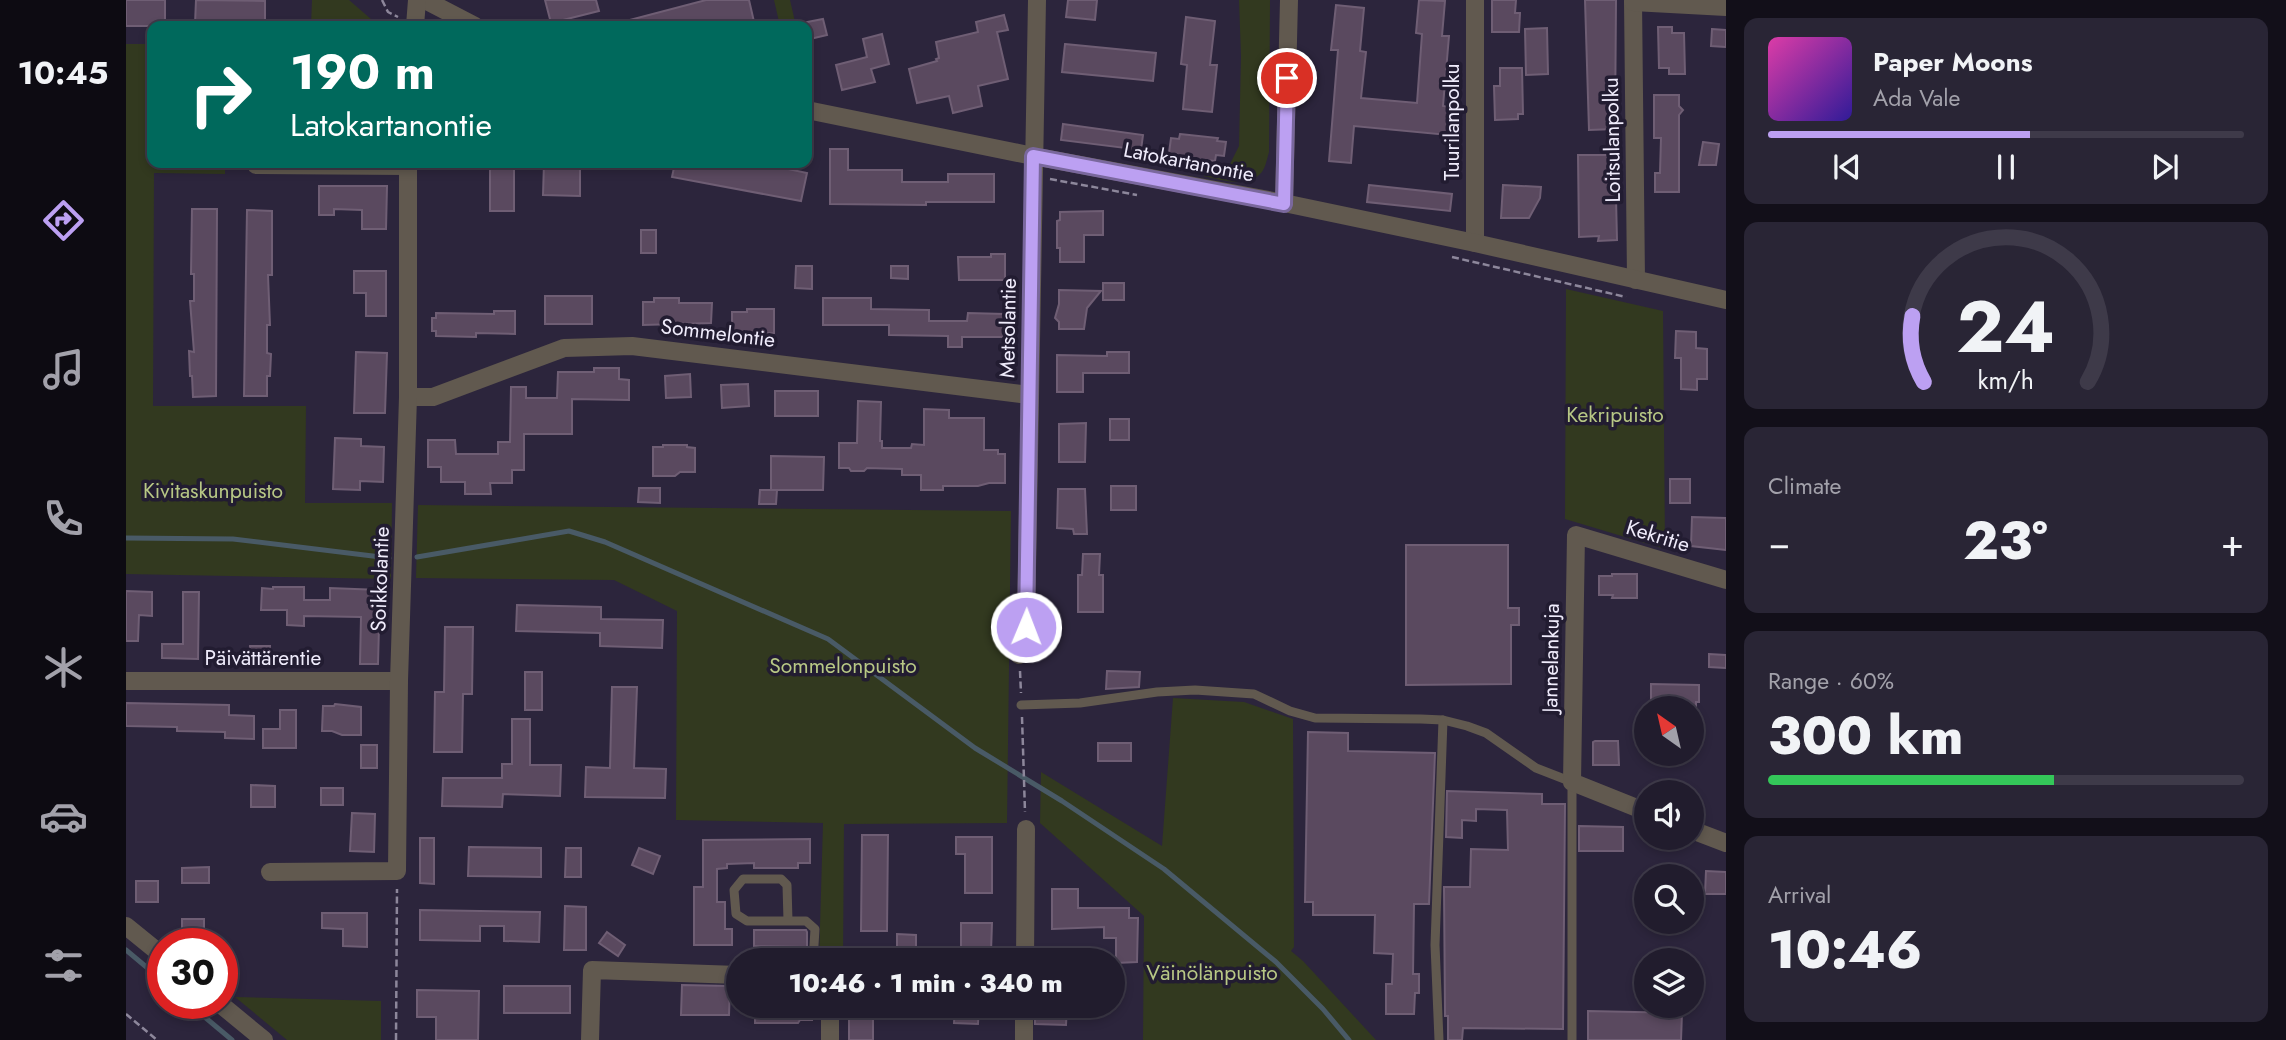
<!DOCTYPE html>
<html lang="en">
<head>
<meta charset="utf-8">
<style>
  :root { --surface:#211c2d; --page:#292535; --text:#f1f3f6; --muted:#a2a1aa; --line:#3e3a49; --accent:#bca0f2 }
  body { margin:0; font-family:Jost,sans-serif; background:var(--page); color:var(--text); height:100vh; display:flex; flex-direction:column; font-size:26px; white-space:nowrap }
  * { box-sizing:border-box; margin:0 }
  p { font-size:23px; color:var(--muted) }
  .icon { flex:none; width:38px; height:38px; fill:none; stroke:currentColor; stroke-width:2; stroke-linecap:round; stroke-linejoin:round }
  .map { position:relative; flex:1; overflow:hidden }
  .panel { display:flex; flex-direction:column; gap:18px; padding:18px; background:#120f19; width:560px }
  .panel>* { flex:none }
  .banner { position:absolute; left:21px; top:21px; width:665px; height:147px; border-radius:14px; box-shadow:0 4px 10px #0003,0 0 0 2px var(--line); background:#00695c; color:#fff; overflow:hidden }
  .needle { width:46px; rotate:326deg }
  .buttons { position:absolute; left:1508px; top:696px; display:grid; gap:14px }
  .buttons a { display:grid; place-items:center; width:70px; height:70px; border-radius:50%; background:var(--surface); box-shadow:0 4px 10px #0003,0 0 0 2px var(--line); font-size:35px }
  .speed { position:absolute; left:21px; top:928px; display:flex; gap:14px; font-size:35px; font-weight:700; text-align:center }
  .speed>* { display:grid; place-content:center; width:91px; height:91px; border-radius:50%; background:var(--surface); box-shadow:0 4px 10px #0003,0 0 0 2px var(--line); line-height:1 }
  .speed .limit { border:10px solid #d22; background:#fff; color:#111 }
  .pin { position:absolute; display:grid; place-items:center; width:60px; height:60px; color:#fff; margin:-30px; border:4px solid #fff; border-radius:50%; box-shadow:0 2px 7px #0007 }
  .me { position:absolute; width:77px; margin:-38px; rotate:1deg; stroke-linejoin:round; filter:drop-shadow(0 0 5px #0008) }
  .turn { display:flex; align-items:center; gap:24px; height:147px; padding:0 28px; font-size:32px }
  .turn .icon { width:91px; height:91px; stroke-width:2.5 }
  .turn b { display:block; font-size:49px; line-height:60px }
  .big { font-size:52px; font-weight:800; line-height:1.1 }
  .panel .widget { flex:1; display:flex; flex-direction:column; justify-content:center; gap:10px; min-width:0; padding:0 24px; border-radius:14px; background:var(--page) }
  .panel .dial { align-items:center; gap:0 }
  .dial svg { height:182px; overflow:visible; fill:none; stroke:var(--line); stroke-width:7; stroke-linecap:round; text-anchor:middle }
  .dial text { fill:var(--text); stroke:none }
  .song { display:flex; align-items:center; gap:21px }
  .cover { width:84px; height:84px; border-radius:10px; background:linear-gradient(135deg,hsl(320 70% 55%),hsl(250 70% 35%)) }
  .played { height:7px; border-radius:4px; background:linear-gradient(90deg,var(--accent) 55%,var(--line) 55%) }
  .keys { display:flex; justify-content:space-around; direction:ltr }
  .heat { display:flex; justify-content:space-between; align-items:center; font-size:38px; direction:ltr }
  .charge { height:10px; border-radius:5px; background:linear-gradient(90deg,#34c759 60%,var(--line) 0) }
  .trip { position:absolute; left:600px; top:948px; width:399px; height:70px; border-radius:35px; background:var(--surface); box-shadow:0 4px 10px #0003,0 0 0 2px var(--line); font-weight:800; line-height:70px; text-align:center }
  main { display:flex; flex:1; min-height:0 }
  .menu { display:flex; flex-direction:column; width:126px; justify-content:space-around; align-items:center; background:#0d0b12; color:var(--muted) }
  .menu .icon { width:49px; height:49px }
  .menu .on { color:var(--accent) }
  .menu b { font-size:32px; color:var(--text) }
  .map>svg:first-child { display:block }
  .green { fill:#32391f }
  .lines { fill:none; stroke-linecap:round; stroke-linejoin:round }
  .stream { stroke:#495a66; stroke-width:5 }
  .building { fill:#5a495f; stroke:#6f5e74; stroke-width:2 }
  .path { stroke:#8d879b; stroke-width:2.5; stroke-dasharray:7 3.5; stroke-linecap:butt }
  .service { stroke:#61594f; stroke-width:9 }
  .minor { stroke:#61594f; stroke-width:18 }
  .route-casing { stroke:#7a689d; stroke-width:18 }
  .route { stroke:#bca0f2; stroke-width:12 }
  .labels { text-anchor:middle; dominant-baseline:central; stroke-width:7; stroke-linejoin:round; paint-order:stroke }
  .street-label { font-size:21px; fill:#f0ecfc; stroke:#221c31 }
  .park-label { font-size:21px; fill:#b8c885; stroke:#221c31 }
</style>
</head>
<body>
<main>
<nav class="menu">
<b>10:45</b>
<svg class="icon on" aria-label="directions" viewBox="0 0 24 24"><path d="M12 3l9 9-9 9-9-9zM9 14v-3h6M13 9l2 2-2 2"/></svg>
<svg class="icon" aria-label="music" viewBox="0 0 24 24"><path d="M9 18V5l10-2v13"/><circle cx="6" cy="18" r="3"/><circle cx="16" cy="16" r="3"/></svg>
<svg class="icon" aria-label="phone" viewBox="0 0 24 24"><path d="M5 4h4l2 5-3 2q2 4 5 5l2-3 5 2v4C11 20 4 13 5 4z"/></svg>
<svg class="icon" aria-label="climate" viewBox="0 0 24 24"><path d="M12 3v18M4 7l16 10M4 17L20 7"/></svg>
<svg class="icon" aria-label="car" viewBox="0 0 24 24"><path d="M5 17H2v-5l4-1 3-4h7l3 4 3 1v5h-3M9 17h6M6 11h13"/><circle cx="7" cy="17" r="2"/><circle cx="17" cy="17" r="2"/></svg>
<svg class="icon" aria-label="filters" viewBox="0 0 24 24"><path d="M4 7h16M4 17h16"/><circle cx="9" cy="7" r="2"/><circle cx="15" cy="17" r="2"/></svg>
</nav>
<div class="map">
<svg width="1600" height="1040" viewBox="0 0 1600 1040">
  <rect width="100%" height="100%" fill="#2c253c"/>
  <!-- green -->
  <g class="green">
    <polygon points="186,0 223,0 253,26 185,26"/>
    <polygon points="648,0 664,0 670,26 654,26"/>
    <path d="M 1113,0 L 1144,0 L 1143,152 C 1141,159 1139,170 1134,174 C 1120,189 1093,179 1077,176 L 1101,170 L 1113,146 L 1115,56 Z"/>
    <polygon points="0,44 26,44 26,163 99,163 99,174 28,173 27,406 180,406 179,503 266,503 265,579 0,574"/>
    <polygon points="1440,289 1537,311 1539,549 1439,519"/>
    <polygon points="292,505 885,511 881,823 718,824 717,961 693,961 697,823 550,820 551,611 488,580 290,578"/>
    <polygon points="1047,698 1118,702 1167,719 1168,947 1165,951 1177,961 1250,1040 1017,1040 1018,916 914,823 915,772 1036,846"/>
    <polygon points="109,997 255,1001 255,1040 161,1040"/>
  </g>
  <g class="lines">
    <!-- stream -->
    <g class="stream">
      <polyline points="0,538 107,539 263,558"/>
      <polyline points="291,557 443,531 479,542 702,639 849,748 936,801 1038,869 1150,962 1197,1009 1223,1040"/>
      <polyline points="0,950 37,981"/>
      <polyline points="62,1003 106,1040"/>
    </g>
  </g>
  <!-- building -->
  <g class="building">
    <rect x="0" y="0" width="39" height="26"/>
    <polygon points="70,0 139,1 139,20 107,20 107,25 69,24"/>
    <polygon points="419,0 470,0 473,11 425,23"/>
    <polygon points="580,0 623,0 629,26 496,26 496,22"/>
    <polygon points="942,0 971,0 969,20 940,17"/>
    <polygon points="1293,0 1319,1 1316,36 1323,36 1317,106 1325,107 1322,135 1228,126 1225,163 1203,161 1212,50 1205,50 1210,5 1238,8 1234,51 1240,52 1235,98 1291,103 1296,34 1290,33"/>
    <polygon points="1366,0 1390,0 1389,13 1394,13 1393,32 1366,32"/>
    <polygon points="1459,0 1490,0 1489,129 1463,130"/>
    <polygon points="878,15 882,30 871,32 882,79 852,86 856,106 827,113 823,96 791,103 783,69 811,61 810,59 813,58 810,42 852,32 850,22"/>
    <polygon points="1060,17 1089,21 1084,65 1091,65 1086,112 1057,109 1061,65 1055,64"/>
    <polygon points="697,19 701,35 684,39 681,22"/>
    <polygon points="1532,27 1546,27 1546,33 1558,33 1559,74 1543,74 1543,68 1533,68"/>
    <polygon points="1421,28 1422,74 1400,75 1399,29"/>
    <polygon points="1586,29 1600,30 1600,47 1585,46"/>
    <polygon points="756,34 763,64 745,69 749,82 716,90 710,65 741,57 737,39"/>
    <polygon points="939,44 1030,53 1027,81 936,72"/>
    <polygon points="1374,68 1396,68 1397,114 1392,114 1392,119 1369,120 1368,86 1374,86"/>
    <polygon points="1528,95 1553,95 1553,106 1557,110 1553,115 1553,192 1529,192 1529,173 1534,173 1535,138 1528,138"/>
    <polygon points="937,124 1017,135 1015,150 935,140"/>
    <polygon points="1054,134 1092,138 1091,141 1100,142 1098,156 1090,155 1089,161 1051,157 1051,154 1043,153 1045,138 1053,139"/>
    <polygon points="1577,142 1593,144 1590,165 1573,165"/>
    <polygon points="704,149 722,149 722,170 776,170 776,182 822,182 822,174 868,174 868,202 800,202 800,205 704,204"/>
    <polygon points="1452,155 1489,155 1491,240 1472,241 1473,236 1453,237"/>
    <rect x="364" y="163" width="24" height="48"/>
    <polygon points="418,163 454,163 454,196 417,195"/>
    <polygon points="549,163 634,163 681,173 675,201 546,177"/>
    <polygon points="1243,185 1326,194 1324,211 1241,202"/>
    <polygon points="1377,185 1415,187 1414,198 1403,218 1375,218"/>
    <polygon points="193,186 261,186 260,229 236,229 236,210 208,209 208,215 193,215"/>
    <polygon points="66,209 91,209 90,396 67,397 66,376 64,376 63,351 68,352 64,301 68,301 68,274 65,274"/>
    <polygon points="121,210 146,211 146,275 142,275 144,325 141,325 141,353 145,354 144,376 141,376 141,396 118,396"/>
    <polygon points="977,211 977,235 958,235 958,262 934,262 934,248 931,248 931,221 934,220 934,212"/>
    <rect x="515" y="230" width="15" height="23"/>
    <polygon points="865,254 879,254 879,280 833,280 832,257 865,257"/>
    <polygon points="670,266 686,266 686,289 669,288"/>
    <polygon points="765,266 782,266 782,279 765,278"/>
    <polygon points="228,271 260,271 260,316 240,316 240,293 228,293"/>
    <rect x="977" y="283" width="21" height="17"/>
    <polygon points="933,290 975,291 961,308 958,329 933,329 933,322 929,318 933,304"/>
    <rect x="419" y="296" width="47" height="28"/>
    <polygon points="528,298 553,298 553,303 586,303 585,323 517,325 517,302 528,302"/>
    <polygon points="697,298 745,298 745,309 803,310 803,321 841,321 842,313 879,314 878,337 836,337 836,347 822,347 822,336 763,335 763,325 697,325"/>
    <polygon points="621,309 648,309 648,333 623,334 623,338 606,338 606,312 621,312"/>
    <polygon points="368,311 389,311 389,334 350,333 350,337 310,336 310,331 306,331 306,318 310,318 310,313 368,314"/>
    <polygon points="1550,331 1570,332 1570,348 1581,349 1581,379 1571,379 1571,390 1555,389 1555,358 1549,358"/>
    <polygon points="230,352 261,353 259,413 228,413"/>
    <polygon points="981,352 1003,352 1003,373 957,373 957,392 931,392 931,355 981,356"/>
    <polygon points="468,368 493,368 493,379 503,380 503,400 446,399 446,434 398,434 398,470 386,470 386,483 364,483 365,494 339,494 339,482 315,482 315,467 302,467 302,440 329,440 330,454 372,454 372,442 384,442 385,387 400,387 400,398 431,398 432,372 468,372"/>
    <polygon points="564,374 565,397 540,398 539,376"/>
    <polygon points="622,384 623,406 596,408 595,385"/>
    <rect x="649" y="391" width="43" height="25"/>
    <polygon points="732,401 755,402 754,441 756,441 756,448 785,448 786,444 798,445 798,409 823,410 823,418 858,418 858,450 872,450 872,454 879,454 879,483 863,483 852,486 817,486 817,490 795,490 795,475 776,475 776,469 741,468 738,471 725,471 723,468 713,468 713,443 731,443"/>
    <rect x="984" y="419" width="19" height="21"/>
    <polygon points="960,423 959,462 933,462 933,424"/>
    <polygon points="209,438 235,439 235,446 258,447 257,482 234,481 234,490 207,489"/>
    <polygon points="537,445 561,445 561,447 569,448 569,472 554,472 549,476 527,476 527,447 537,447"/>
    <polygon points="645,456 698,457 697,490 645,490"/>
    <rect x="1544" y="479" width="20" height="24"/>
    <rect x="985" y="486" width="25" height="24"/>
    <polygon points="513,488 534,488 534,503 512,502"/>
    <polygon points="932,489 959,489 961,534 948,534 947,529 931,528"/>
    <polygon points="634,490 651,490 650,504 633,504"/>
    <polygon points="1566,517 1600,518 1600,550 1565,546"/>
    <polygon points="1280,545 1382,545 1382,608 1393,608 1393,625 1385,625 1385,684 1280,685"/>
    <polygon points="957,554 974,554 973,575 977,575 977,612 952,612 952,575 956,575"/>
    <polygon points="1486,574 1511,574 1511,598 1486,598 1487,595 1473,595 1473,576 1486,576"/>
    <polygon points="147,587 178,587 178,600 204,600 204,588 254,590 252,664 234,664 235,617 178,616 178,626 161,625 161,610 135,610 136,588 147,589"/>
    <polygon points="0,591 26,592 26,616 13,615 12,641 0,641"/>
    <polygon points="57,592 73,592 72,659 36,658 36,644 57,644"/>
    <polygon points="391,605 475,607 475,619 537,620 536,648 474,646 474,633 390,631"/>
    <polygon points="319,627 347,627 346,694 337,694 336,752 308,752 309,692 318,692"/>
    <polygon points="124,646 144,646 143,662 123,661"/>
    <polygon points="1583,654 1600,655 1600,668 1583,667"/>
    <polygon points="981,671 1014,672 1013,687 980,689"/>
    <rect x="399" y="672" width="17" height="38"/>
    <polygon points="1525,684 1573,685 1573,702 1570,702 1570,709 1525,709"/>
    <polygon points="486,687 511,687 508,768 540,769 539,798 459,797 460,767 484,768"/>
    <polygon points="0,703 103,705 103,715 128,716 128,739 99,738 99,732 51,731 51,727 0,726"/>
    <polygon points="209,704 235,707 235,735 216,735 206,731 196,731 197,706 208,706"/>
    <polygon points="154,710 170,710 170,748 137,748 137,729 154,729"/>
    <polygon points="386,719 404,719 404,765 435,765 434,796 377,794 376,807 316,806 317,778 376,778 376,764 386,764"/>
    <polygon points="1182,732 1222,733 1222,751 1309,753 1303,904 1288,904 1287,974 1293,974 1293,993 1289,993 1288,1014 1260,1014 1260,984 1266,984 1267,954 1248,953 1249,915 1187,915 1187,902 1179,902"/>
    <polygon points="1469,741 1492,741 1493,765 1467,765 1467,742"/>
    <rect x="972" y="743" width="33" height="18"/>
    <rect x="235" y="745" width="16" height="23"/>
    <polygon points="125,785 149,786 149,807 125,807"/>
    <rect x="195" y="788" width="22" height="17"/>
    <polygon points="1321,791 1416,794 1416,804 1439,804 1437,1029 1337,1028 1336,1040 1322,1040 1322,1016 1319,1016 1319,1012 1318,887 1344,887 1345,849 1382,850 1381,810 1350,809 1350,821 1336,820 1336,838 1320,837"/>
    <polygon points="226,813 249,814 248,852 224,851"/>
    <polygon points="1453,826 1497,827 1497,851 1453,851"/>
    <polygon points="736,835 762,835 761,931 735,931"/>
    <polygon points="830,837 866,837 866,893 839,893 839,854 830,854"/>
    <polygon points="294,838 308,838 308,884 294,883"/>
    <polygon points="684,839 684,863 672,863 672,868 628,868 628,863 601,864 601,868 591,869 591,902 599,902 599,929 606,929 606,945 568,945 568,887 577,887 577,840"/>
    <polygon points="343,847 415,848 415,877 342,876"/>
    <polygon points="440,848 455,848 455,877 439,877"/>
    <polygon points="513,848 534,856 527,874 506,865"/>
    <polygon points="83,867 83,883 56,883 56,868"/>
    <polygon points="1580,871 1600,872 1600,894 1579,894"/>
    <rect x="10" y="881" width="22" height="21"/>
    <polygon points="926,889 952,889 952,908 1003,908 1003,918 1012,918 1011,962 990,963 990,938 978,938 978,927 926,929"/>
    <polygon points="439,906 460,907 460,950 438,950"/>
    <polygon points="294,910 414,912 413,942 378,941 378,926 354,926 354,941 294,940"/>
    <polygon points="196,913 241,913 241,947 217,946 217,929 196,928"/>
    <rect x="56" y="919" width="22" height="21"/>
    <polygon points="835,923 866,923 865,952 835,952"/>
    <polygon points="628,930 680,930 681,932 681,947 628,946"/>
    <polygon points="481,932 499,945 492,956 473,943"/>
    <polygon points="771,934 790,935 790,961 771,961"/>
    <polygon points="556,985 604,986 603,1015 555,1015"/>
    <rect x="378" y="986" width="66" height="27"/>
    <polygon points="291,990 353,991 352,1040 310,1040 310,1017 291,1017"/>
    <polygon points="629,1006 686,1006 686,1020 674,1020 672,1023 629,1023"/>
    <polygon points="829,1006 853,1006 852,1024 828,1023"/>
    <polygon points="909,1006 941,1006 940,1025 909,1024"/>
    <rect x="723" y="1007" width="24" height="33"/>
    <polygon points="1462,1011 1556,1013 1555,1040 1462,1040"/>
  </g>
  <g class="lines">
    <!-- path -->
    <g class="path">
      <polyline points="256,0 262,12 272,17"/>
      <polyline points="924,179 1011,195"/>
      <polyline points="1326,257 1500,297"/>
      <polyline points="894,671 895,693"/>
      <polyline points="896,717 899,812"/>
      <polyline points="0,1014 31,1040"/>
      <polyline points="270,1040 271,889"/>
    </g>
    <!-- service -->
    <g class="service">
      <polyline points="895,705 954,703 1031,692 1069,690 1128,694 1164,711 1189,718 1295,719 1317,720 1341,726 1360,733 1410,768 1446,782 1446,1040"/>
      <polyline points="662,921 661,885 655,879 617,879 608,890 610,914 621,921 680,921 689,929 687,961"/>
      <polyline points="1313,1040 1309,945 1317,720"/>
    </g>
    <!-- minor -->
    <g class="minor">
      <polyline points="299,0 349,26"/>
      <polyline points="1349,0 1349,243"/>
      <polyline points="1507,0 1510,280"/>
      <polyline points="1507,2 1600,7"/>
      <polyline points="289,26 291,0"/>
      <polyline points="681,110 907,156 1158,203 1349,243 1600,300"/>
      <polyline points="130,165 282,166"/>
      <polyline points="1158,203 1163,0"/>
      <polyline points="282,397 307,397 438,348 506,346 903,395"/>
      <polyline points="893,655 900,627 911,0"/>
      <polyline points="0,681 273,681"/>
      <polyline points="1521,812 1446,782 1450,535 1600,580"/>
      <polyline points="1566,830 1600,843"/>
      <polyline points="144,872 271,871 273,681 282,397 282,163"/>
      <polyline points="0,926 37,956"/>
      <polyline points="899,961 900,829"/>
      <polyline points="93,1003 138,1040"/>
      <polyline points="464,1040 466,970 612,975"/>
      <polyline points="704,1040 704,1006"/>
      <polyline points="898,1040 898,1006"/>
    </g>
  </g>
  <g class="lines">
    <!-- route casing -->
    <g class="route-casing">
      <polyline id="route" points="900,627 907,156 1158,204 1161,78"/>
    </g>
    <!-- route -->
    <use href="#route" class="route"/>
  </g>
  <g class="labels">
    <!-- street labels -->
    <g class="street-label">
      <text transform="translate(1326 122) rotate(-90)">Tuurilanpolku</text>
      <text transform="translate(1486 140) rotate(-91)">Loitsulanpolku</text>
      <text transform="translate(1063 162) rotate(11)">Latokartanontie</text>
      <text transform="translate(882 328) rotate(-89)">Metsolantie</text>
      <text transform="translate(592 333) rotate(7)">Sommelontie</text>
      <text transform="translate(1532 536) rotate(17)">Kekritie</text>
      <text transform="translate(254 579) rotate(-88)">Soikkolantie</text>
      <text x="137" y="658">Päivättärentie</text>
      <text transform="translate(1425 658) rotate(-89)">Jannelankuja</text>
    </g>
    <!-- park labels -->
    <g class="park-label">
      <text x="1489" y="415">Kekripuisto</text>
      <text x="87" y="491">Kivitaskunpuisto</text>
      <text x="717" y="666">Sommelonpuisto</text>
      <text x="1086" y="973">Väinölänpuisto</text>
    </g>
  </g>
</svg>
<div class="buttons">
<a><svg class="needle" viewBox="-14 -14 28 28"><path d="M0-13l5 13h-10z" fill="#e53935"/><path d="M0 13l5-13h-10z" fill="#a2a1aa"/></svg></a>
<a><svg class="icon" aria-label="sound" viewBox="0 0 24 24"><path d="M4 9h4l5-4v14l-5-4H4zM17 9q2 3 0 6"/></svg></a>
<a><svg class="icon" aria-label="search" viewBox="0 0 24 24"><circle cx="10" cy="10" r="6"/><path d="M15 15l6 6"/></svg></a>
<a><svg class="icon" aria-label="layers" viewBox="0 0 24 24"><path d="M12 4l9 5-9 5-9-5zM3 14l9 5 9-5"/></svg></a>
</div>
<div class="speed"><div class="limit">30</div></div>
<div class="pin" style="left:1161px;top:78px;background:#d93025"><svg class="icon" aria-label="arrive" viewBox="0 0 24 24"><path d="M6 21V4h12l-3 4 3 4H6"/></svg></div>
<svg class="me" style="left:900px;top:627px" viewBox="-20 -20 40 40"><circle r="17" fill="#bca0f2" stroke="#fff" stroke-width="3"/><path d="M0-11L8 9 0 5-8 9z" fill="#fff"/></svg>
<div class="trip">10:46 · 1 min · 340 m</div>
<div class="banner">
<div class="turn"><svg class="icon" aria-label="right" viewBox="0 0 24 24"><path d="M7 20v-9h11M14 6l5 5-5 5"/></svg><div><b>190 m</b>Latokartanontie</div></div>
</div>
</div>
<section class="panel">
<div class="widget">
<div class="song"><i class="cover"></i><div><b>Paper Moons</b><p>Ada Vale</p></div></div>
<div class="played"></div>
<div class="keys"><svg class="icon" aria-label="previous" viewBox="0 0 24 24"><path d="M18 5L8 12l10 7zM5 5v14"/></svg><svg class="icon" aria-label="pause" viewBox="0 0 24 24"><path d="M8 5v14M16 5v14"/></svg><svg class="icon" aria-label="next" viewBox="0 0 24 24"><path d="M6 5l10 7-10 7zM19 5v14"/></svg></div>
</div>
<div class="widget dial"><svg viewBox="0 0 100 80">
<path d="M14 69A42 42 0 1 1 86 69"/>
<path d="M14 69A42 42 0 0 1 9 40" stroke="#bca0f2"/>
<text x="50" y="56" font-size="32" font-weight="700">24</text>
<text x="50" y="72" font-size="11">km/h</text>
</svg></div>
<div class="widget"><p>Climate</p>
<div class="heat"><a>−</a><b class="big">23°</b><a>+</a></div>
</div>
<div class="widget"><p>Range · 60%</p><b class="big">300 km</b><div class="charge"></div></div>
<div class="widget"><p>Arrival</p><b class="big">10:46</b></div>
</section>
</main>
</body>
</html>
